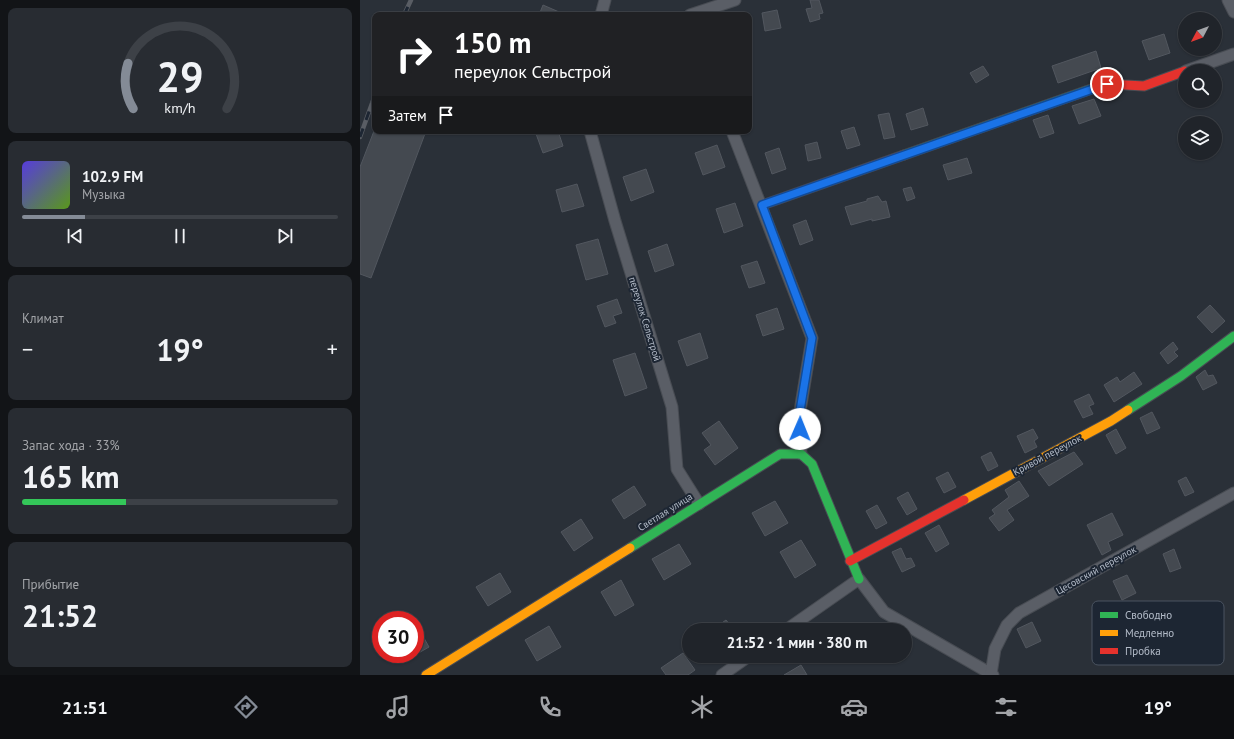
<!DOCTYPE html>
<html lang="ru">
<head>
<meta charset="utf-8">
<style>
  :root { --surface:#20242a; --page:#282c32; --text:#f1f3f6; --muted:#a2a4a8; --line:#3d4147; --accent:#848b96 }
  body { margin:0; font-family:"PT Sans",sans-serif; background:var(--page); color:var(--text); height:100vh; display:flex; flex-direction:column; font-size:15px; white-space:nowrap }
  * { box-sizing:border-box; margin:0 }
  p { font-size:13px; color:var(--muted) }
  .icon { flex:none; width:22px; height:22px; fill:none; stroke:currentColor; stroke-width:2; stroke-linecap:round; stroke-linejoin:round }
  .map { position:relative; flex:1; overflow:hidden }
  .side { display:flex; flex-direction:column; gap:8px; padding:8px; background:#121417; width:360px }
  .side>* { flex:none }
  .hud { position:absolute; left:12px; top:12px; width:380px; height:122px; border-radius:8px; box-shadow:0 1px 3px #0004,0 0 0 1px var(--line); background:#202124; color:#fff; overflow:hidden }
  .needle { width:26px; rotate:229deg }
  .buttons { position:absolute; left:818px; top:12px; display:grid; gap:8px }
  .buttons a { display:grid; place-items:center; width:44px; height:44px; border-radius:50%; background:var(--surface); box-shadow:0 1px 3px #0004,0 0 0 1px var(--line); font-size:20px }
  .speed { position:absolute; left:12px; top:611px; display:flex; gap:8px; font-size:20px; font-weight:700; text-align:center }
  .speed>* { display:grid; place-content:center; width:52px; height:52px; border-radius:50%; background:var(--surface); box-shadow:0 1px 3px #0004,0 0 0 1px var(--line); line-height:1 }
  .speed .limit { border:6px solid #d22; background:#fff; color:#111 }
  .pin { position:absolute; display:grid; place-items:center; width:34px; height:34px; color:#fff; margin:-17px; border:2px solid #fff; border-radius:50%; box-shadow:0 1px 4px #0007 }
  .me { position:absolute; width:44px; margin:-22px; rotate:1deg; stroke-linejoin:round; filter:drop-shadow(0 0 3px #0008) }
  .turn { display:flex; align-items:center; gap:14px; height:84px; padding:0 16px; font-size:18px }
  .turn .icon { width:52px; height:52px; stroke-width:2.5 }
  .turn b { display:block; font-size:28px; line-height:34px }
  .then { display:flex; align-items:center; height:38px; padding:0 16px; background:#0003; gap:8px; font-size:15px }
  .big { font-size:30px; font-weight:700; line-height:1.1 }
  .side .tile { flex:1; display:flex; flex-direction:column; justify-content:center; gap:6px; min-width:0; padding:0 14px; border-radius:8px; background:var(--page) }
  .side .dial { align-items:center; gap:0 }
  .dial svg { height:104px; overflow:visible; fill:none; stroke:var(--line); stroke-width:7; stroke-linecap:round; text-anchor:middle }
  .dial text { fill:var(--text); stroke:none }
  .song { display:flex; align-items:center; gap:12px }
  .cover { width:48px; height:48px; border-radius:6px; background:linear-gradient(135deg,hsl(250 70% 55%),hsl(90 70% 35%)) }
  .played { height:4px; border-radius:2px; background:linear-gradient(90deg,var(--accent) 20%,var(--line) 20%) }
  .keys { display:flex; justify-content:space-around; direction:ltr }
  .heat { display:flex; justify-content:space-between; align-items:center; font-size:22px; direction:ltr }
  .charge { height:6px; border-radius:3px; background:linear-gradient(90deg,#34c759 33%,var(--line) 0) }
  .trip { position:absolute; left:322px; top:623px; width:230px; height:40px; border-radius:20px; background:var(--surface); box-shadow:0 1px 3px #0004,0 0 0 1px var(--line); font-weight:700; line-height:40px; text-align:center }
  .tabs { display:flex; height:64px; justify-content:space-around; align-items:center; background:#0d0e11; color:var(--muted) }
  .tabs .icon { width:28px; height:28px }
  .tabs .active { color:var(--accent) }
  .tabs b { font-size:18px; color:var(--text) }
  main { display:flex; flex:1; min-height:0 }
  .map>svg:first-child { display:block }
  .building { fill:#444950; stroke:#52575f }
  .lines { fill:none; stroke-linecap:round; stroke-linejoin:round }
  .street-casing { stroke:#484c53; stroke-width:13 }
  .fast-casing { stroke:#484c53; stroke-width:11 }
  .slow-casing { stroke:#484c53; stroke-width:11 }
  .jam-casing { stroke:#484c53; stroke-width:11 }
  .street { stroke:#5a5e66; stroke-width:11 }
  .fast { stroke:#30b455; stroke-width:9 }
  .slow { stroke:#ff9f0a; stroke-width:9 }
  .jam { stroke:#e5322d; stroke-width:9 }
  .rail-casing { stroke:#595d64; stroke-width:4.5 }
  .rail { stroke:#1d2633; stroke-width:3; stroke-dasharray:9; stroke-linecap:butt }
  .route-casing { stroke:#114b97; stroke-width:10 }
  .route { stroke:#1a73e8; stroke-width:7 }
  .labels { text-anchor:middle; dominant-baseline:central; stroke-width:4; stroke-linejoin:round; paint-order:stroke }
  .street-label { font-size:10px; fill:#b4bcc9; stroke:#1d2633 }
  .key { fill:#1d2633; stroke:#4a5360; stroke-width:1 }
  .key-label { font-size:11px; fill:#b4bcc9 }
</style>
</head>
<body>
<main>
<section class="side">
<div class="tile dial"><svg viewBox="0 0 100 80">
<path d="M14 69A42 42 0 1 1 86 69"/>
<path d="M14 69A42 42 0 0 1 10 34" stroke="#848b96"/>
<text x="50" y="56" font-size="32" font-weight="700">29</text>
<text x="50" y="72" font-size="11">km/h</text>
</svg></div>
<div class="tile">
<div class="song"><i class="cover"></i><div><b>102.9 FM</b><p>Музыка</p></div></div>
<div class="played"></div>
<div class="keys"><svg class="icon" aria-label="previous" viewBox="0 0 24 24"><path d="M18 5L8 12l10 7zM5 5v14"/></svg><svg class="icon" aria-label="pause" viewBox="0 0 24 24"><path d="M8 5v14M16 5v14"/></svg><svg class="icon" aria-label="next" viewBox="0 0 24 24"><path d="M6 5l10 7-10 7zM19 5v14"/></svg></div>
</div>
<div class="tile"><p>Климат</p>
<div class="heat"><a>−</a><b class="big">19°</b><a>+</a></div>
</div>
<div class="tile"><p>Запас хода · 33%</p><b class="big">165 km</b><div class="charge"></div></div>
<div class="tile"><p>Прибытие</p><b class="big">21:52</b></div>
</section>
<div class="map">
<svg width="874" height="675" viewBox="0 0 874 675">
  <rect width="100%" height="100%" fill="#2a3038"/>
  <!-- building -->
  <g class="building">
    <polygon points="450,0 459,0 463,13 459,14 460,19 450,22 446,9 452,8"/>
    <polygon points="183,5 206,15 179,15"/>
    <polygon points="417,10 421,28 405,31 402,13"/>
    <polygon points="804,34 810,53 789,60 782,41"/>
    <polygon points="736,51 741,68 698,83 692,66"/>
    <polygon points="623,66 629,75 616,83 610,73"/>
    <polygon points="734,99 741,116 719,124 712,106"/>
    <polygon points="563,108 568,125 551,130 546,114"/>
    <polygon points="529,113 535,137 524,139 518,115"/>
    <polygon points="688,115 694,133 680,138 673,120"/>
    <polygon points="494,127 500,145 487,149 481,131"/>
    <polygon points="14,131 66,131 11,278 0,274 0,167"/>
    <polygon points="175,131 198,131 203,146 183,153"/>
    <polygon points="457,142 461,158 448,161 445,145"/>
    <polygon points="357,145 365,167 343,175 335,153"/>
    <polygon points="419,148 426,169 412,174 405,153"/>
    <polygon points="607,158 612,173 588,180 583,165"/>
    <polygon points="286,169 294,192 271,201 263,177"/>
    <polygon points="217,184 224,206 202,212 196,190"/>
    <polygon points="551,187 555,198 547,201 543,189"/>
    <polygon points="518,196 522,202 526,201 530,217 512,221 512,219 491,225 485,207 507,201 507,199"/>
    <polygon points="375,203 383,226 364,233 356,209"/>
    <polygon points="446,220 453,240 440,245 433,225"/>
    <polygon points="238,239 248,274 226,280 216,245"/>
    <polygon points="307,244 314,265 295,272 288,251"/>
    <polygon points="397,261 405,283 389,288 381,266"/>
    <polygon points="257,299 262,313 253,316 256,323 245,327 237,306"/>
    <polygon points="850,305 865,321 852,333 837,317"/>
    <polygon points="417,308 424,329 403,336 396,315"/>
    <polygon points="340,333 348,358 327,366 318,341"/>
    <polygon points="813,342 818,349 814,352 818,356 808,364 800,353"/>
    <polygon points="275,353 287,388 265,396 253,360"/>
    <polygon points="845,370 848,376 853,375 857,383 843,390 836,377"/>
    <polygon points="774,372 782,384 754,402 744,385 757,377 760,382"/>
    <polygon points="729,394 734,404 729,406 733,414 723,418 714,401"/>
    <polygon points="792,412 800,428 787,434 780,418"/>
    <polygon points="359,421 378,448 355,465 344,450 351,445 342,433"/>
    <polygon points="673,429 678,438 674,441 677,447 665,453 657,436"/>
    <polygon points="756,429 766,448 756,454 746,435"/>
    <polygon points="631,452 638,466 628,471 621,457"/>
    <polygon points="714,452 723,464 689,486 678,471"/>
    <polygon points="588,472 596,487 584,493 576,478"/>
    <polygon points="826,477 834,492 825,496 818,481"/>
    <polygon points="659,481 669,496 647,510 654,520 639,531 629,518 635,514 632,510 649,497 645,490"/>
    <polygon points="274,486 286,505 264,519 252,500"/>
    <polygon points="548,492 557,509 547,515 537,498"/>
    <polygon points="415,501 428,523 405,536 392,513"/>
    <polygon points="517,505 527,523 516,529 506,511"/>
    <polygon points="752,513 763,535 748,542 751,550 742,555 727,525"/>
    <polygon points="221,519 233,538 214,551 201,532"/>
    <polygon points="579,525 589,544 576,552 565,533"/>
    <polygon points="441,540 456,565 435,578 420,552"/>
    <polygon points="319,544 331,564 304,580 292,559"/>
    <polygon points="541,548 546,559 551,558 555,566 542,572 532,552"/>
    <polygon points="814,549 821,568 810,572 803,554"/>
    <polygon points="140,573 151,592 128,606 116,587"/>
    <polygon points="767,575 776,593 762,600 753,581"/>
    <polygon points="261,580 274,605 255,616 241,592"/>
    <polygon points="366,620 374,630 352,630"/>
    <polygon points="55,622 69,647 55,655"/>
    <polygon points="672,622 681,641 666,648 657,629"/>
    <polygon points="189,626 201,647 177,661 165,640"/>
    <polygon points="323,653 335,670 328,675 306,675 301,668"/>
    <polygon points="441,665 447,675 424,675"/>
  </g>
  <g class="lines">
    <!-- street casing -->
    <g class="street-casing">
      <g id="street">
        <polyline points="868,0 874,12"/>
        <polyline points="241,15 245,0"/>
        <polyline points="330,15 375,0"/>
        <polyline points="826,71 874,54"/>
        <polyline points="230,131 255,221 312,407 317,469 339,504"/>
        <polyline points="372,131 452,338 439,417 441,454"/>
        <polyline points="426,630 499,579 524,612 633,675"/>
        <polyline points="631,674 635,649 647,625 659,613 874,493"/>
        <polyline points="362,675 389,656"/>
      </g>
    </g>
    <!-- fast casing -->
    <g class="fast-casing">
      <g id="fast">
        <polyline points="544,155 743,85"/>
        <polyline points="768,410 821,376 874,336"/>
        <polyline points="270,548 420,454 441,454 452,464 499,579"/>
      </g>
    </g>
    <!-- slow casing -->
    <g class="slow-casing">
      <g id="slow">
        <polyline points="604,500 751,421 768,410"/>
        <polyline points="66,675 270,548"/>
      </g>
    </g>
    <!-- jam casing -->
    <g class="jam-casing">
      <g id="jam">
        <polyline points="743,85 747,84 784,86 825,71"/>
        <polyline points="402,205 544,155"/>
        <polyline points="490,561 604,500"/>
      </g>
    </g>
    <!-- street -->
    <use href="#street" class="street"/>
    <!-- fast -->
    <use href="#fast" class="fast"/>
    <!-- slow -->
    <use href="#slow" class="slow"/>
    <!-- jam -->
    <use href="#jam" class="jam"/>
    <!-- rail casing -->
    <g class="rail-casing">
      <g id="rail">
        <polyline points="44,15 51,0"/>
        <polyline points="0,137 15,95"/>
      </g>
    </g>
    <!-- rail -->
    <use href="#rail" class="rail"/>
  </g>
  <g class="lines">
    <!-- route casing -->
    <g class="route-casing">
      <polyline id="route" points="440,429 439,417 452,338 402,205 747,84"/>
    </g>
    <!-- route -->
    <use href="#route" class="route"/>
  </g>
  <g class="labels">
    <!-- street labels -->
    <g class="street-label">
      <text transform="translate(285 319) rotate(73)">переулок Сельстрой</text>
      <text transform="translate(687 455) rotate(-28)">Кривой переулок</text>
      <text transform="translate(305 512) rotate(-32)">Светлая улица</text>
      <text transform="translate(736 570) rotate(-29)">Цесовский переулок</text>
    </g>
  </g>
  <!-- legend -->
  <rect x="732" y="601" width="132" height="64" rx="6" class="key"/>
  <rect x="740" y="612" width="18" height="6" fill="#30b455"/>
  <rect x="740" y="630" width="18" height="6" fill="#ff9f0a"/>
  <rect x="740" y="648" width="18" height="6" fill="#e5322d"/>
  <g class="key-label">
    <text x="765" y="619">Свободно</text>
    <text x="765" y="637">Медленно</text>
    <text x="765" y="655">Пробка</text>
  </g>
</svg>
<div class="buttons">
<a><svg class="needle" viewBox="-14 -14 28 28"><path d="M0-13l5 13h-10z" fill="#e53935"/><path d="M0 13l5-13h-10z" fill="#a2a4a8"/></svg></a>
<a><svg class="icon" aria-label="search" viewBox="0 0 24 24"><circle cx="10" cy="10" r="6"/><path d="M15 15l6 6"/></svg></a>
<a><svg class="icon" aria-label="layers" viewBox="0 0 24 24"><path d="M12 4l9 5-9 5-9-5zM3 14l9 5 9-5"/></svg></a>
</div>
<div class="speed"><div class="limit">30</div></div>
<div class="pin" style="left:747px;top:84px;background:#d93025"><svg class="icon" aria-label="arrive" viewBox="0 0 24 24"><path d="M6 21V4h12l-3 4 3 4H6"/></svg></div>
<svg class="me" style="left:440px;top:429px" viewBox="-20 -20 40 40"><circle r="19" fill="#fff"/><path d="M0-13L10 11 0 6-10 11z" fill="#1a73e8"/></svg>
<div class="trip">21:52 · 1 мин · 380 m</div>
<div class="hud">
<div class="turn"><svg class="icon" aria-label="right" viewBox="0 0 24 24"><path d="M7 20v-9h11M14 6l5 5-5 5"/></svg><div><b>150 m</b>переулок Сельстрой</div></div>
<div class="then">Затем<svg class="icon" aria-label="arrive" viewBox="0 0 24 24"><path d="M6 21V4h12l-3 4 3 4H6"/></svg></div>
</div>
</div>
</main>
<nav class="tabs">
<b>21:51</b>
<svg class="icon active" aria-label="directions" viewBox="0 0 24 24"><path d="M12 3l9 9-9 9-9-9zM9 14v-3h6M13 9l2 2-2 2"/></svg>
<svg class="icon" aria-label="music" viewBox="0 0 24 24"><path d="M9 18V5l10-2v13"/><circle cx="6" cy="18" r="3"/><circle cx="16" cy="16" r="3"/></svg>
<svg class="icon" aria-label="phone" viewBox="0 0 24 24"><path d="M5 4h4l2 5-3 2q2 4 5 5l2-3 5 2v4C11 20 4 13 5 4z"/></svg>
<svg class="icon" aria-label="climate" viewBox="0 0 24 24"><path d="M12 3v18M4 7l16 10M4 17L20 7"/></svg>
<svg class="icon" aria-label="car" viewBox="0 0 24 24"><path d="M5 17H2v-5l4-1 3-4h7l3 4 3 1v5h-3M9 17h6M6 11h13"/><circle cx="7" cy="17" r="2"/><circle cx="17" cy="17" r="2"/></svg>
<svg class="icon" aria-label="filters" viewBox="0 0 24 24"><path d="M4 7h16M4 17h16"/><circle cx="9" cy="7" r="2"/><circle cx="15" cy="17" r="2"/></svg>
<b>19°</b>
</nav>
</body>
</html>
